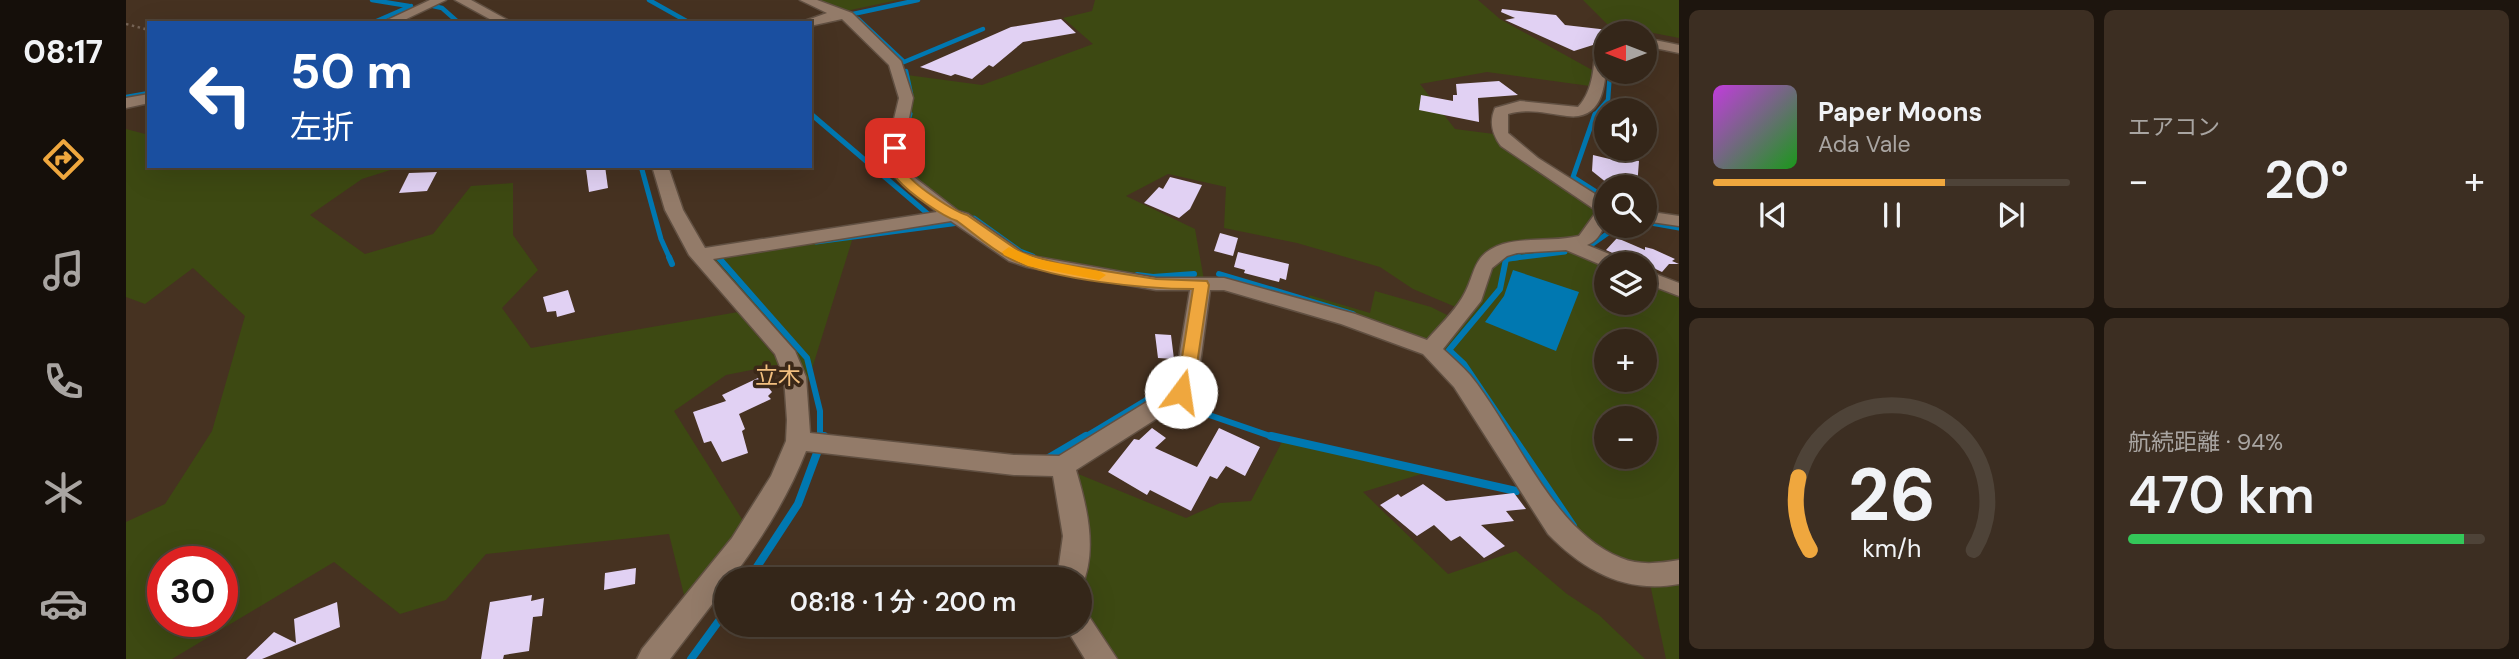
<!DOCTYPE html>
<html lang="ja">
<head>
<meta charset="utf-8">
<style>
  :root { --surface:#342619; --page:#3c2e22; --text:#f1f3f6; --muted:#a9a5a2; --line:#4e4338; --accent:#efa73e }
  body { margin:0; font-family:"DM Sans","Noto Sans JP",sans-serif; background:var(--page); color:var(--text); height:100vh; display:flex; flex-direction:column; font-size:26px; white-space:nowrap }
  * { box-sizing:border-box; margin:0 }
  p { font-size:23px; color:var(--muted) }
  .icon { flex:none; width:38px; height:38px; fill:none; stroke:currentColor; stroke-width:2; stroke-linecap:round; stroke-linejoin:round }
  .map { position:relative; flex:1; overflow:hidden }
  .details { display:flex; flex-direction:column; gap:10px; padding:10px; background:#1d150e; width:840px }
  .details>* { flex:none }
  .top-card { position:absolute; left:21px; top:21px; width:665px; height:147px; border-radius:0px; box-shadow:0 7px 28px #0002,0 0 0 2px var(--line); background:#1a4fa0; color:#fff; overflow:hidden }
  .needle { width:46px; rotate:270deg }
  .tools { position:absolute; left:1468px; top:21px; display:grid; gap:14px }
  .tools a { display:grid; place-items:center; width:63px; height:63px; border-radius:50%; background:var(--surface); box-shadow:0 7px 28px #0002,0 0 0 2px var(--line); font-size:35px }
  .speed { position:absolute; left:21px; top:546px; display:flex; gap:14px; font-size:35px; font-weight:700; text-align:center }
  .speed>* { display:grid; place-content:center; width:91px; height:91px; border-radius:50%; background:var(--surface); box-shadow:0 7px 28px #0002,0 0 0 2px var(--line); line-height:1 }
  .speed .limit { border:10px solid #d22; background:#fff; color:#111 }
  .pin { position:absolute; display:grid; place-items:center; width:60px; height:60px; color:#fff; margin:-30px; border-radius:14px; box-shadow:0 4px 10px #0006 }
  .me { position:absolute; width:77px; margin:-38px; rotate:14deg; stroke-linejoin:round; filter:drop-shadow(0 0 5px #0008) }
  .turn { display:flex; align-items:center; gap:24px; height:147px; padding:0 28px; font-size:32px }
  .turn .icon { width:91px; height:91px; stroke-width:2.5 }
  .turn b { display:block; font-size:49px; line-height:60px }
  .big { font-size:52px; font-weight:600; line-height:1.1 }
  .details .widget { flex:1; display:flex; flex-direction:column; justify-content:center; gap:10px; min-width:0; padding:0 24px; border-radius:10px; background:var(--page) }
  .details .dial { align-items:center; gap:0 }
  .dial svg { height:182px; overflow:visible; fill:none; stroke:var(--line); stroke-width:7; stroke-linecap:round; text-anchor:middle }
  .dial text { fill:var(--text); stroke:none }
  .song { display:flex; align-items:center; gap:21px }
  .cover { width:84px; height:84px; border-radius:10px; background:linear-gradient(135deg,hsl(290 70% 55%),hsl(120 70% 35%)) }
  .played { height:7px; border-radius:4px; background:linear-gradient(90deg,var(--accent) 65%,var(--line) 65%) }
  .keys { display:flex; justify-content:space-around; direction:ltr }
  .heat { display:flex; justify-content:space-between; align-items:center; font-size:38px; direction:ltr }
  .charge { height:10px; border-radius:5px; background:linear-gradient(90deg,#34c759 94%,var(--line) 0) }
  .details .tiles { flex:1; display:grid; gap:10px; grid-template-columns:repeat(2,1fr) }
  .trip { position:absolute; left:588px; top:567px; width:378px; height:70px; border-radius:35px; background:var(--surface); box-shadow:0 7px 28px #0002,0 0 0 2px var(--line); font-weight:600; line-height:70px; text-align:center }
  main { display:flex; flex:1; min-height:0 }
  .menu { display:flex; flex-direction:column; width:126px; justify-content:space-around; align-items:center; background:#150f0a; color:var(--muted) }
  .menu .icon { width:49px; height:49px }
  .menu .active { color:var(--accent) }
  .menu b { font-size:32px; color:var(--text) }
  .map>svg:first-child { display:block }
  .green { fill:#3d4912; fill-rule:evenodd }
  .water { fill:#0078b1 }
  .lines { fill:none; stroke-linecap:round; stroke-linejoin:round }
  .stream-far3 { stroke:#0078b1; stroke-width:4.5 }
  .stream-far2 { stroke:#0078b1; stroke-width:5 }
  .stream-far1 { stroke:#0078b1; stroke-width:6 }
  .stream { stroke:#0078b1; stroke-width:8 }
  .building { fill:#e1d1f3 }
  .minor-casing { stroke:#615042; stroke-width:3 }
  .path { stroke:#756355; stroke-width:2.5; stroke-dasharray:2.5 3.5; stroke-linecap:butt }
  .minor { fill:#937b69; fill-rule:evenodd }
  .route { fill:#efa73e; stroke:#9b6d28; stroke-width:2 }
  .slow { fill:#f59e0b }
  .labels { text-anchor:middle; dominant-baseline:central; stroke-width:7; stroke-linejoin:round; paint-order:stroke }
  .quarter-label { font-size:23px; fill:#f2bf7f; stroke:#3b2818 }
</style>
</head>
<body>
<main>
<nav class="menu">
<b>08:17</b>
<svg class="icon active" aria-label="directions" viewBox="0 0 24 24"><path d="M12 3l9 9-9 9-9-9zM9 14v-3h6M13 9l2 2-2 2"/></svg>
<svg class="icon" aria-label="music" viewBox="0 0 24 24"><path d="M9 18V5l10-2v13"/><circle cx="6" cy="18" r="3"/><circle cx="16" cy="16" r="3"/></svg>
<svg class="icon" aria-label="phone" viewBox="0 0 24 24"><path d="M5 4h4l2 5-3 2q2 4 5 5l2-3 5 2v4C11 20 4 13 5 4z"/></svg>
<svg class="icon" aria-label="climate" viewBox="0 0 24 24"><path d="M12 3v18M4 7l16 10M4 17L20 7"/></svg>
<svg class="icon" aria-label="car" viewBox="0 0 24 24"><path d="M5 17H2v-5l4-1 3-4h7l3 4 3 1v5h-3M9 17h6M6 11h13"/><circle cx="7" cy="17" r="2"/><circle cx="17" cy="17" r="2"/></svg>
</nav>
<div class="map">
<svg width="1553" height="659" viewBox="0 0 1553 659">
  <rect width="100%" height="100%" fill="#463221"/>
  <!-- green -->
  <g class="green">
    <polygon points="686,0 772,0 720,11"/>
    <polygon points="969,0 1352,0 1374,19 1468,71 1464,86 1361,72 1294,84 1329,129 1368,134 1474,208 1450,241 1365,249 1332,308 1287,289 1254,267 1171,243 1098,228 1100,187 1042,174 1000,196 1069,229 1078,280 1029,281 895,255 821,207 788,182 775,160 785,99 781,75 856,85 967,44 937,18 966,11"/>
    <polygon points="1457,0 1553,0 1553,38 1481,24"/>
    <path d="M 0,129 L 23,135 L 23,166 L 277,166 L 236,179 L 184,215 L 239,254 L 307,234 L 345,186 L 387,183 L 387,235 L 412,270 L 376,308 L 405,348 L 612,312 L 655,364 L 600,375 L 548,411 L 619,524 L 559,599 L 543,534 L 360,554 L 320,600 L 274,614 L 208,562 L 46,659 L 0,659 L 0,522 L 39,504 L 86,431 L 119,316 L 67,268 L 19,304 L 0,297 ZM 37,562 L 96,562 L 96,621 L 37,621 Z"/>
    <path d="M 728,234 L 680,388 C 679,381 678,373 676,367 C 659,326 611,293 584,258 Z"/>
    <path d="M 1446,248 L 1485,264 L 1480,264 L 1480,303 L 1519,303 L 1519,278 L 1553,293 L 1553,565 L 1516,572 L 1456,544 L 1311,346 L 1360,290 L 1366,264 L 1386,250 ZM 1480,341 L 1519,341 L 1519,380 L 1480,380 ZM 1480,418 L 1519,418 L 1519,457 L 1480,457 Z"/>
    <polygon points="1249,291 1305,307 1323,316 1301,340 1185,304 1183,295 1244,313"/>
    <polygon points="1158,438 1305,471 1237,492 1322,574 1390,551 1441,594 1473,615 1519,659 986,659 954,612 945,471 1060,518 1094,503 1125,501"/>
    <polygon points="1553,582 1553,659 1540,659 1524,584"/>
  </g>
  <!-- water -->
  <polygon class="water" points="1387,270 1453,292 1430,351 1359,322 1378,296"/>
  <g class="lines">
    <!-- stream-far3 -->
    <g class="stream-far3">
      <polyline points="246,0 283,6"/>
      <polyline points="523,0 564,23"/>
      <polyline points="307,6 316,8 333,23"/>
      <polyline points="727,14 792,0"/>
      <polyline points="732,19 778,62 857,29"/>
      <polyline points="246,23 285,6"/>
      <polyline points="780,71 785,94 783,116"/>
      <polyline points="0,97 23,93"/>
      <polyline points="684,113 687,116"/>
      <polyline points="1468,116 1482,100 1484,72"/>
    </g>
    <!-- stream-far2 -->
    <g class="stream-far2">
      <polyline points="685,114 802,214"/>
      <polyline points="1469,114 1447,177 1480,198"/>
      <polyline points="779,130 784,114"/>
      <polyline points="776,151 783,172 791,181"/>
      <polyline points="515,166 535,239 544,259"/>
      <polyline points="1519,222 1553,228"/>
      <polyline points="690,242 833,223 848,218 894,251 907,256"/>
      <polyline points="1461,248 1492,226"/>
      <polyline points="591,256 594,259"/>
      <polyline points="1380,259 1439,252"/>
    </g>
    <!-- stream-far1 -->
    <g class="stream-far1">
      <polyline points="543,257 546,264"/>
      <polyline points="592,257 681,358 694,411 694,436 698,436"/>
      <polyline points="1093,274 1227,314"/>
      <polyline points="1011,275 1027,277 1068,274"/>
      <polyline points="1057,406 1150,438"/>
      <polyline points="957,438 1027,396"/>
      <polyline points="1388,438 1338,364 1323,350 1374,289 1380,259 1393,257"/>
    </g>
    <!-- stream -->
    <g class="stream">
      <polyline points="694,436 698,436"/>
      <polyline points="1145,436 1390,491"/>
      <polyline points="1386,436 1447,526"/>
      <polyline points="921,459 960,436"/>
      <polyline points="623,579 672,504 691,453"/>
      <polyline points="565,659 600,611"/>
    </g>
  </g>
  <!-- building -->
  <g class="building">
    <polygon points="1376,9 1430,15 1439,25 1500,32 1480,33 1480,36 1469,40 1467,45 1448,51 1379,20 1389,18 1375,12"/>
    <polygon points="935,19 950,33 897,42 867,67 863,65 846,79 829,74 825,76 794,67 885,27"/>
    <polygon points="1373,81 1392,95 1352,98 1353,122 1293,110 1295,95 1327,101 1327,95 1331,95 1330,84"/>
    <polygon points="1467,155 1496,162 1497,157 1513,161 1511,187 1486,187 1466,171"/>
    <polygon points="479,166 482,188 463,192 460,169"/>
    <polygon points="311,172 301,191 273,193 283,173"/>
    <polygon points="1044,177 1076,185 1064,209 1053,218 1018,203 1033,187 1037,189"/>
    <polygon points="1094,233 1112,238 1107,256 1088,251"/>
    <polygon points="1491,238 1519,250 1519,247 1527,249 1549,259 1546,261 1553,264 1543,264 1536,272 1519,264 1510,264 1480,250"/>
    <polygon points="1112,252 1163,264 1160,280 1154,278 1153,282 1118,273 1119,270 1108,267"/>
    <polygon points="442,290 449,312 431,317 430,311 421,312 417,297"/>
    <polygon points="1029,334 1045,335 1048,359 1032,358"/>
    <polygon points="634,377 646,392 642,396 645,399 613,414 619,429 616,431 622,453 596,462 585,441 578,443 567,412 600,401 596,395"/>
    <polygon points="1026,428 1040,438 1029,448 1071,467 1093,428 1134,447 1119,476 1100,466 1091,479 1084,476 1065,511 1024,490 1021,495 982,472 1008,439 1013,440"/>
    <polygon points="1297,484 1320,501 1388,493 1400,509 1380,511 1388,521 1355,525 1379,546 1358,558 1334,536 1325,541 1308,525 1291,536 1254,505 1272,494 1275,497"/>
    <polygon points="510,568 509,584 478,590 479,573"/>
    <polygon points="406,595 405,601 418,598 416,616 407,617 403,651 378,655 377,659 355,659 364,602"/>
    <polygon points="211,602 214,627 136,659 120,659 148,632 170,643 168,619"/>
  </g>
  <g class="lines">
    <!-- minor casing -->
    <g class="minor-casing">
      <g id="minor">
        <polygon points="304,0 320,0 272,23 255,23"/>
        <polygon points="329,0 345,0 387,23 371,23"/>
        <path d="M 674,0 L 691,0 L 726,13 L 775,61 L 787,98 L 777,148 L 777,160 L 784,174 L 832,211 L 842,214 L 897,253 L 911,257 L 1030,278 L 1098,278 L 1229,314 L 1301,340 C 1313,326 1327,313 1336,298 C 1351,274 1344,255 1377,244 C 1401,237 1428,242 1453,236 L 1471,211 L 1375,146 C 1366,134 1363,122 1369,108 L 1394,101 L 1452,107 C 1468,90 1468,64 1470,42 L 1480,38 C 1480,66 1485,122 1441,116 C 1419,113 1403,108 1382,114 L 1382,133 L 1412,158 L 1480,201 C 1480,218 1479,238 1461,245 L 1498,260 L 1501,264 L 1480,264 L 1480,267 L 1440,250 L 1391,253 L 1381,256 L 1366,268 L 1355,301 L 1317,349 C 1326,357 1336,366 1344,375 C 1389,430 1426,531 1495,558 C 1514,566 1534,563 1553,560 L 1553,584 C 1500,594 1458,571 1422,534 L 1328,387 L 1297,354 L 1215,324 L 1098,290 L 1084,290 L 1074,364 L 1063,398 L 950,470 C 961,507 972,551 955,588 L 954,579 L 931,579 L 937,536 L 927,476 L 888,475 L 680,451 C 662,497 635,540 605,579 L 600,579 L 600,586 L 544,659 L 511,659 L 516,649 L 606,538 L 645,476 L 660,441 L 661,420 L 658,377 L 649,354 L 563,255 L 539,210 L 526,166 L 542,166 L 557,210 L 579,248 L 811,212 L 769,177 L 761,160 L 761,148 L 773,98 L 763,65 L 716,19 L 684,26 L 684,23 L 673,23 L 701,13 ZM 825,221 L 883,261 L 901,267 L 1030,290 L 1064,290 L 1052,364 L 1045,387 L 933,456 L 888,455 L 684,433 L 680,377 L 669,351 L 587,259 Z"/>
        <polygon points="1519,38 1553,45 1553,53 1519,46"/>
        <polygon points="23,94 23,103 0,108 0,98"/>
        <polygon points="1519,211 1553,216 1553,226 1519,221"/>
        <polygon points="1519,270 1553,283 1553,296 1519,283"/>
        <polygon points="954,612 962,615 991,659 959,659 938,625 954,625"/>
      </g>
    </g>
    <!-- path -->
    <polyline class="path" points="0,24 23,30"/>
    <!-- minor -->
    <use href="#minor" class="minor"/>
  </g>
  <!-- route -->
  <path class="route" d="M 769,145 L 775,148 C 776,157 777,167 782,175 C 791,187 827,211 841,215 L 896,253 L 934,264 L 1030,279 L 1081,281 L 1083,285 L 1071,364 L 1061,396 L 1049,396 L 1047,392 L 1055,364 L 1067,289 C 1022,289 924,280 885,259 C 866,250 849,234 831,221 C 816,216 783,193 772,180 C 765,171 763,159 763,148 Z"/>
  <!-- slow -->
  <polygon class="slow" points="883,247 911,259 973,271 980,275 973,280 902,266 878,255 876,252"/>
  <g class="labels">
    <!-- quarter labels -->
    <g class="quarter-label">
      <text x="652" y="376">立木</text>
    </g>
  </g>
</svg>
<div class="tools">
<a><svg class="needle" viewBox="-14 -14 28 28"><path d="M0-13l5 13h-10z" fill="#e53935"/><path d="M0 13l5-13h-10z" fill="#a9a5a2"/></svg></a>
<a><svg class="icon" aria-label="sound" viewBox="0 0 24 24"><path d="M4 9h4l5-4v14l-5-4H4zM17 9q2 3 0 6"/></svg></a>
<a><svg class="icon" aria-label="search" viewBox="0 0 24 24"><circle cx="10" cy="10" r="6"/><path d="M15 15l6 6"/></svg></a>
<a><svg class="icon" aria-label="layers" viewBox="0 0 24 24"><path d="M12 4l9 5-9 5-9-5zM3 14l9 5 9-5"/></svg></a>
<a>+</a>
<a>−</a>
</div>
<div class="speed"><div class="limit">30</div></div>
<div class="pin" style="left:769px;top:148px;background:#d93025"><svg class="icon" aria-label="arrive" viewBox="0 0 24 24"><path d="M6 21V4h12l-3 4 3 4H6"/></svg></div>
<svg class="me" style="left:1055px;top:392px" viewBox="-20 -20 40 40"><circle r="19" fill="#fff"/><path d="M0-13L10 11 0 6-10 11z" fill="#efa73e"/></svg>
<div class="trip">08:18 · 1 分 · 200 m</div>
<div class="top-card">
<div class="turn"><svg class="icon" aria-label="left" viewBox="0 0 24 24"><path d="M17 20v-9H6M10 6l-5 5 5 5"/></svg><div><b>50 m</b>左折</div></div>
</div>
</div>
<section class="details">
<div class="tiles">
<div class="widget">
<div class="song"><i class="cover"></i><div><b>Paper Moons</b><p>Ada Vale</p></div></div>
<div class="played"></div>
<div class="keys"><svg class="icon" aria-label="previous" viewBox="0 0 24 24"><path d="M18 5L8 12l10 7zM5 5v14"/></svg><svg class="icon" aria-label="pause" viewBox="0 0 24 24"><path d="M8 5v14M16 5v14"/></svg><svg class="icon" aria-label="next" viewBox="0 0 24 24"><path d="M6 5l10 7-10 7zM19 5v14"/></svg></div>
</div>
<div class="widget"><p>エアコン</p>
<div class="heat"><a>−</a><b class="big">20°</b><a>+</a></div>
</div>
<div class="widget dial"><svg viewBox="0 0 100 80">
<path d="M14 69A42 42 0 1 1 86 69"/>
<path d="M14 69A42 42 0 0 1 9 37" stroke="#efa73e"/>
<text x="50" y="56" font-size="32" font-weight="700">26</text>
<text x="50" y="72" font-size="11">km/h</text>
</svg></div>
<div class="widget"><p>航続距離 · 94%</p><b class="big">470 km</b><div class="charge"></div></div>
</div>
</section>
</main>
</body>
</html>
